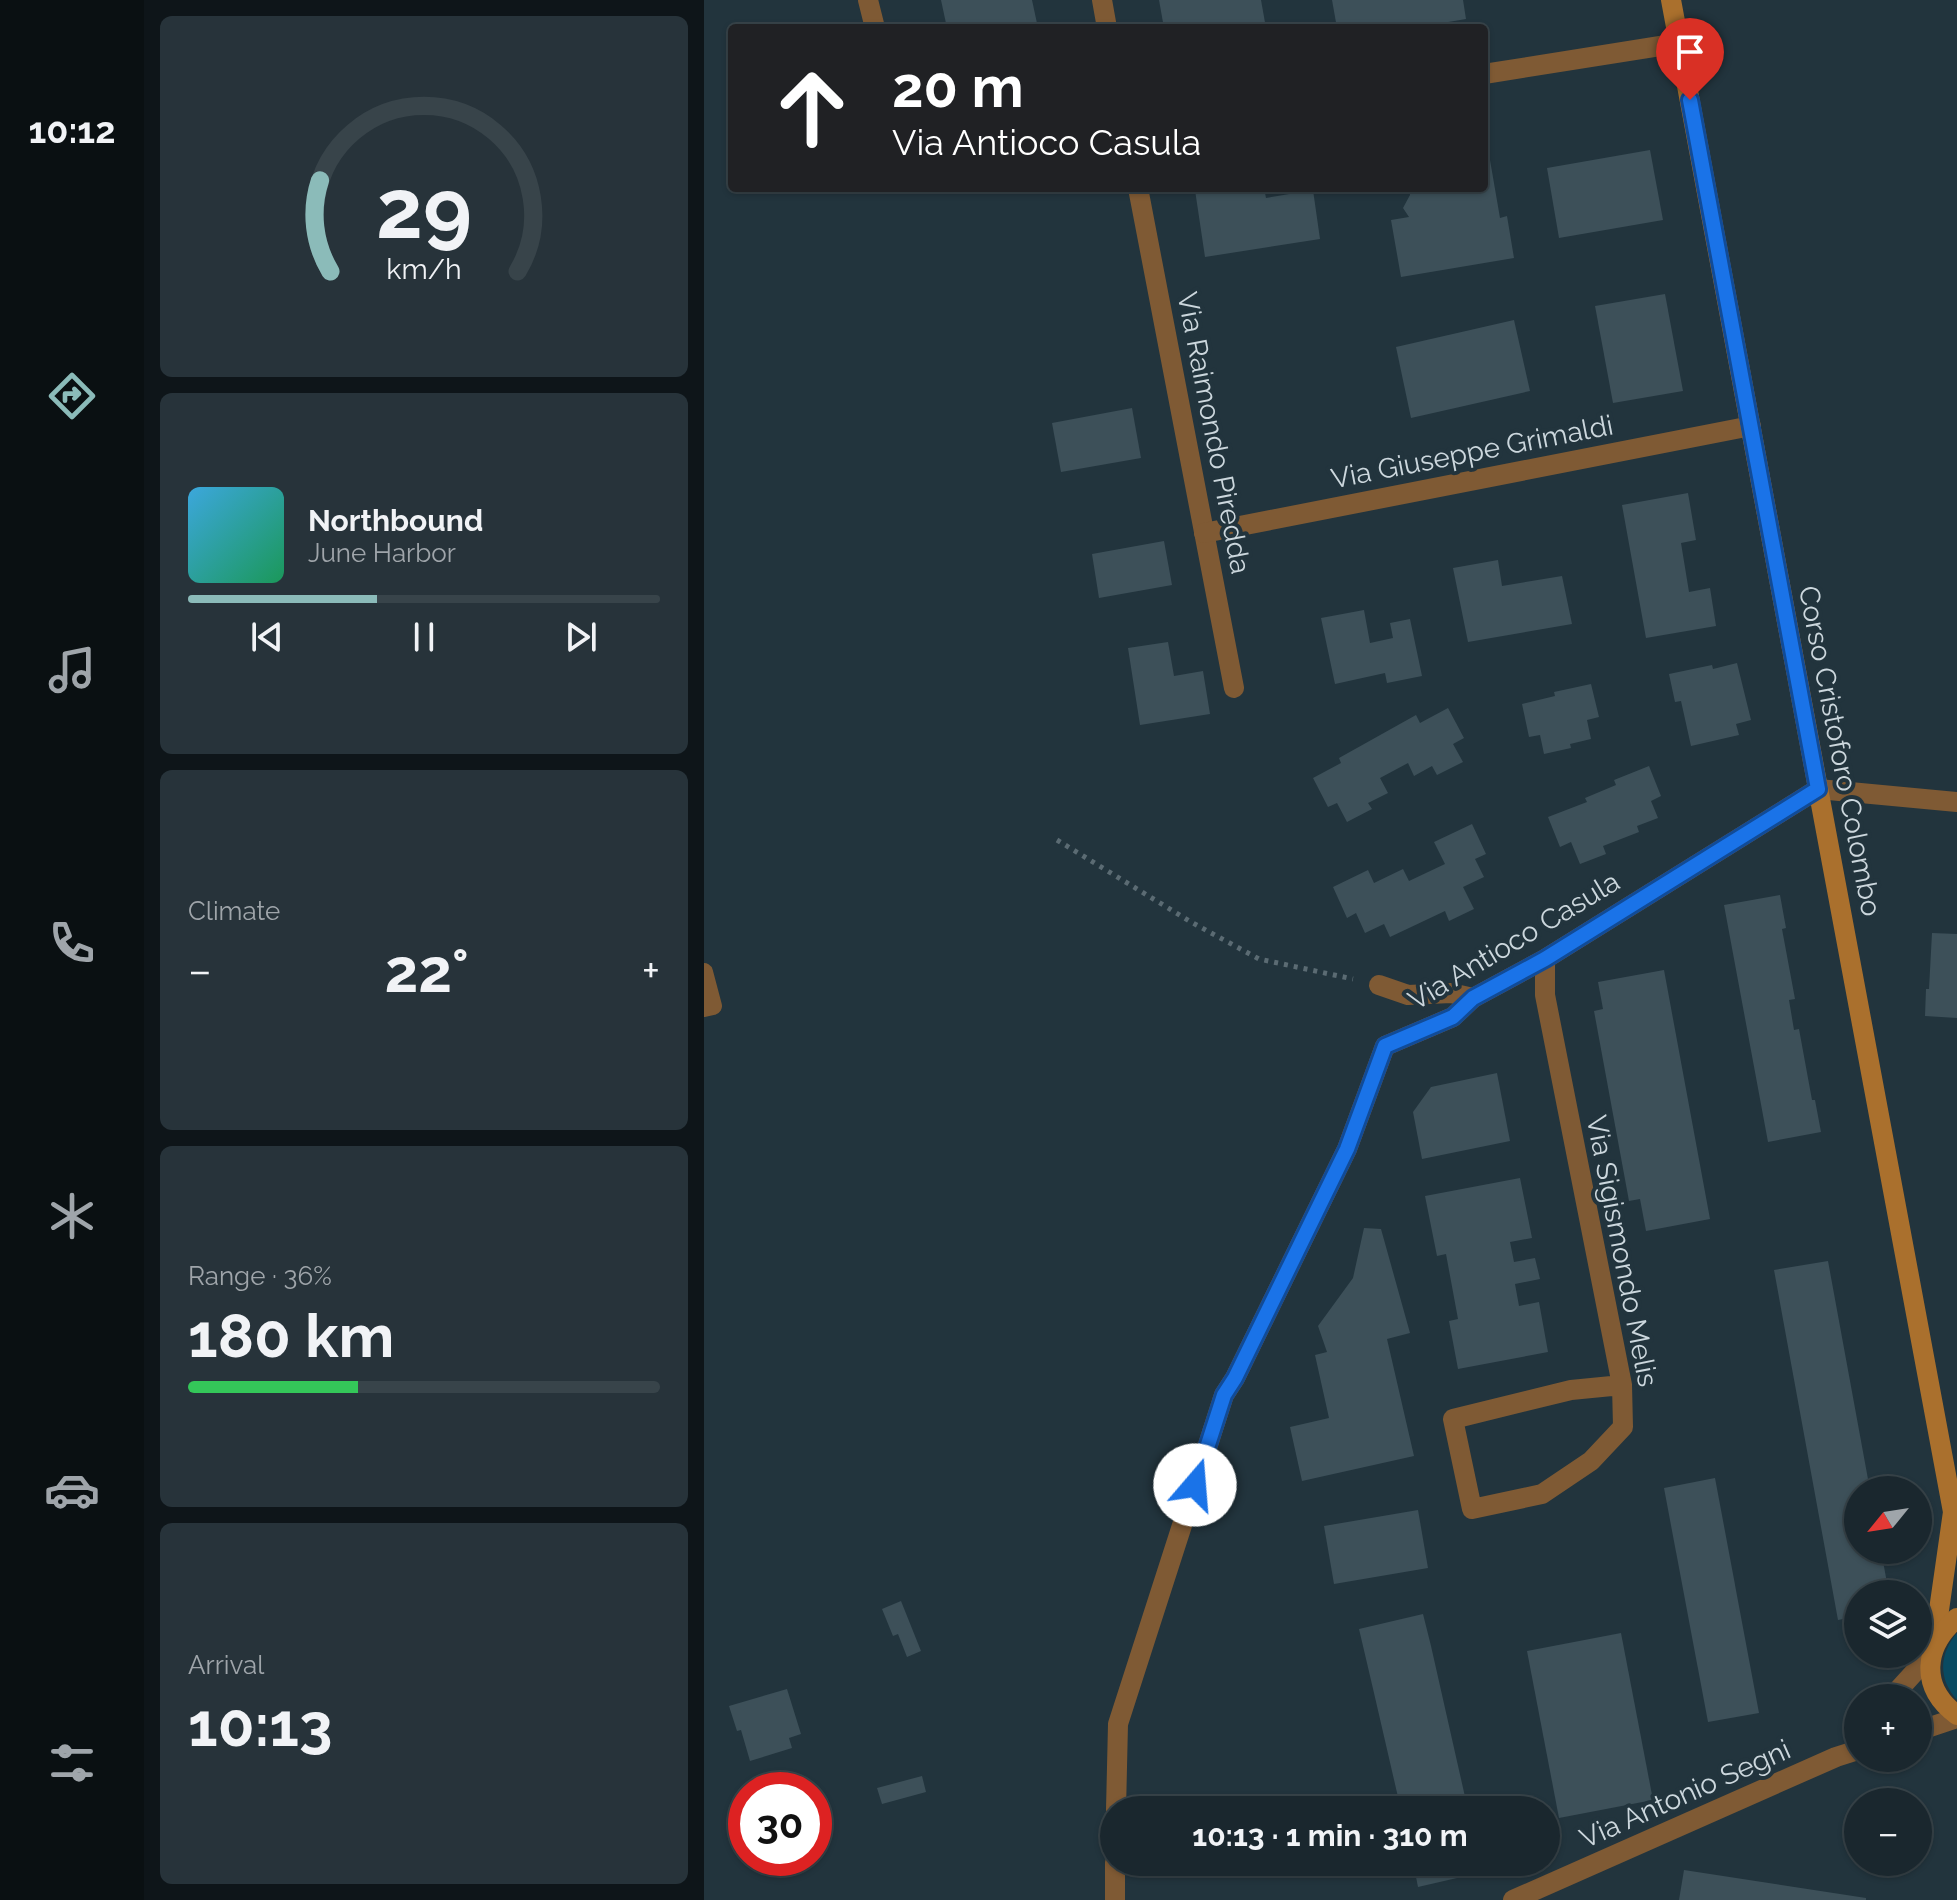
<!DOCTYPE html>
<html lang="en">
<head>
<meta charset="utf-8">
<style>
  :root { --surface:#1a272e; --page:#27333a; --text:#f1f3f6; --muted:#9fa5aa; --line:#38444a; --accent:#8bbbb9 }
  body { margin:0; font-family:Raleway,sans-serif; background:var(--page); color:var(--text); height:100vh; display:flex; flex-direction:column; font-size:30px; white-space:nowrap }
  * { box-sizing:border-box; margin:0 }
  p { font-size:26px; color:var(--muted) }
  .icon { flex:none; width:44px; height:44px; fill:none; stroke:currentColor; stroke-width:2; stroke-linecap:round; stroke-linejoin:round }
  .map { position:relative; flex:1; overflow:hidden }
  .details { display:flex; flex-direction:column; gap:16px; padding:16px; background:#0e1519; width:560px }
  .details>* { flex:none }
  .hud { position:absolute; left:24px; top:24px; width:760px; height:168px; border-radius:8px; box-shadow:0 2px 6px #0004,0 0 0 2px var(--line); background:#202124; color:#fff; overflow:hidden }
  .needle { width:52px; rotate:240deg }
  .tools { position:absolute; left:1140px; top:1476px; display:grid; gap:16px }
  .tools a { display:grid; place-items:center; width:88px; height:88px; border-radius:50%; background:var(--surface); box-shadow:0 2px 6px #0004,0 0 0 2px var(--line); font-size:40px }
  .speed { position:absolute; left:24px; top:1772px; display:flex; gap:16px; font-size:40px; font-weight:700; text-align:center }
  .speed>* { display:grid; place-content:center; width:104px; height:104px; border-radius:50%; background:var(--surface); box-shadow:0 2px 6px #0004,0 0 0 2px var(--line); line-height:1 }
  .speed .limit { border:12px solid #d22; background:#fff; color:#111 }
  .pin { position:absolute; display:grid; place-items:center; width:68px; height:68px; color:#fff; margin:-82px -34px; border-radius:50% 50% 50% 0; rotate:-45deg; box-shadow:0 0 8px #0007 }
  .pin .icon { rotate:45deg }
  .me { position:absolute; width:88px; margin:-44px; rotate:18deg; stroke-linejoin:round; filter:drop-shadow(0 0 6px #0008) }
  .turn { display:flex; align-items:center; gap:28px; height:168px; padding:0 32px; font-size:36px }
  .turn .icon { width:104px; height:104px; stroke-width:2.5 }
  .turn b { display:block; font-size:56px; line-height:68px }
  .big { font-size:60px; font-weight:700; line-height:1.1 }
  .details .card { flex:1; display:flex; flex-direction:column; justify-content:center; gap:12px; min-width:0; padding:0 28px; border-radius:12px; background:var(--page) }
  .details .dial { align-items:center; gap:0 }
  .dial svg { height:208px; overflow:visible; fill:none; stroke:var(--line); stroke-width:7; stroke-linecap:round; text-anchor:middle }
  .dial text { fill:var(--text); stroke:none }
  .song { display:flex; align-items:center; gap:24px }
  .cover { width:96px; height:96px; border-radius:12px; background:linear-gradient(135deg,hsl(200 70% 55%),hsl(150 70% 35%)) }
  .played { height:8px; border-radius:4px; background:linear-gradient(90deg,var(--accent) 40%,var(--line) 40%) }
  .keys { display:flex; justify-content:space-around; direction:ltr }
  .heat { display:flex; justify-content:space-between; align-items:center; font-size:44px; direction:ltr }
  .charge { height:12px; border-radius:6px; background:linear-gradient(90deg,#34c759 36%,var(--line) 0) }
  .trip { position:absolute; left:396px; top:1796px; width:460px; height:80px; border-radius:40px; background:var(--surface); box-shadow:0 2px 6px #0004,0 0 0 2px var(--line); font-weight:700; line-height:80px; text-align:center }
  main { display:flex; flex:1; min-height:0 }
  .tab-bar { display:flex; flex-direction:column; width:144px; justify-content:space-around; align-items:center; background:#0a1012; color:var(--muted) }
  .tab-bar .icon { width:56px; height:56px }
  .tab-bar .active { color:var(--accent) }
  .tab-bar b { font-size:36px; color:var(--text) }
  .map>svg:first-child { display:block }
  .green { fill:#094a61 }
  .building { fill:#3d5059 }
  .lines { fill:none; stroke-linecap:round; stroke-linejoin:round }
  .path { stroke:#5b6b73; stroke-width:5; stroke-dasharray:4 6; stroke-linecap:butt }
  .lane { stroke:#7f5a34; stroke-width:18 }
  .street { stroke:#7f5a34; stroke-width:20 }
  .secondary { stroke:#aa702d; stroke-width:20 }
  .route-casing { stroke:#114b97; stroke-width:20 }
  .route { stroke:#1a73e8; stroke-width:14 }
  .labels { text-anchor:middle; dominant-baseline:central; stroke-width:8; stroke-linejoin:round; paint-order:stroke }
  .street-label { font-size:28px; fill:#ccd7dd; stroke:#22343d }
</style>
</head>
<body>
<main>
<nav class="tab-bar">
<b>10:12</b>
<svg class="icon active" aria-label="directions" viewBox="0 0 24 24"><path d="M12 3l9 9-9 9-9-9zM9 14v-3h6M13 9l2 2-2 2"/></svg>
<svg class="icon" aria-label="music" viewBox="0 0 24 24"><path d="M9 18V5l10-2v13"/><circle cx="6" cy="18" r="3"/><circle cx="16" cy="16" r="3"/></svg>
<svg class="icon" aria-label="phone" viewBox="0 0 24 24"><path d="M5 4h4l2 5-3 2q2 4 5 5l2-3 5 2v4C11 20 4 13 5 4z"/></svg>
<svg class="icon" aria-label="climate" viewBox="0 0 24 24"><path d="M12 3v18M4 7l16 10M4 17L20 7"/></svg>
<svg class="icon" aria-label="car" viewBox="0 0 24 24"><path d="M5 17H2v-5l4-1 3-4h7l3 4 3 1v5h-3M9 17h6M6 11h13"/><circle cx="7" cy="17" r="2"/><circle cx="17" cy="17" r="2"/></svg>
<svg class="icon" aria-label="filters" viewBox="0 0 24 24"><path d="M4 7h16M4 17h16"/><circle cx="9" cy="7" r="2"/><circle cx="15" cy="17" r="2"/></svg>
</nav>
<section class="details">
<div class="card dial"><svg viewBox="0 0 100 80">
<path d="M14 69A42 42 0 1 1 86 69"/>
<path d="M14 69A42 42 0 0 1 10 34" stroke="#8bbbb9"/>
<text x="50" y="56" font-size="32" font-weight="700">29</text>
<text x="50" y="72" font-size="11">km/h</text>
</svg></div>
<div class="card">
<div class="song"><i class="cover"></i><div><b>Northbound</b><p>June Harbor</p></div></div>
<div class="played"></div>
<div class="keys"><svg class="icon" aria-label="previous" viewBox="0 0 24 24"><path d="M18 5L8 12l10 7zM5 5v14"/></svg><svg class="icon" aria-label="pause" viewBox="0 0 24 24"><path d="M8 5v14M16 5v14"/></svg><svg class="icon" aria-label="next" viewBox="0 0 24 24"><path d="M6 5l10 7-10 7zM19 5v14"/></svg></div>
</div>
<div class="card"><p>Climate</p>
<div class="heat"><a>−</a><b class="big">22°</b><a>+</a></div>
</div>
<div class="card"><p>Range · 36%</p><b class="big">180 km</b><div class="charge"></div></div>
<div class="card"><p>Arrival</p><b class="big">10:13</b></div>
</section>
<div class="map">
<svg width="1253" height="1900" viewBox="0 0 1253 1900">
  <rect width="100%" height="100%" fill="#22343d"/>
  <!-- green -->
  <path class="green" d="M 1253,1633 L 1253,1700 C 1234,1679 1235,1654 1253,1633 Z"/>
  <!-- building -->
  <g class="building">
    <polygon points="237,0 328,0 334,28 243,28"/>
    <polygon points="455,0 557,0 562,28 460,28"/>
    <polygon points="628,0 759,0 762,19 709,28 633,28"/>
    <polygon points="946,150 959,220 855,238 843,168"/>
    <polygon points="786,160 796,218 803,216 810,258 697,277 687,220 705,217 699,208 706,195 705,188 780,188 780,161"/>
    <polygon points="506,188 560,188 562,198 609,190 616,239 501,257 491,190"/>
    <polygon points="961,294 979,391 909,403 891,306"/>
    <polygon points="810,320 826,391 707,418 692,347"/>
    <polygon points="428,408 437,458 357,472 348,423"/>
    <polygon points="984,493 992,540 977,543 985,592 1006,588 1012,626 942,638 918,505"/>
    <polygon points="460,541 468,585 395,598 388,554"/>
    <polygon points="794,560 798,586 858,576 868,624 764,642 749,568"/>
    <polygon points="660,610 666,643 689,638 686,623 706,619 718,676 683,683 681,673 631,684 617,618"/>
    <polygon points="464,642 470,676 499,671 506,714 436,725 424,648"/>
    <polygon points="1033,663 1047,720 1032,724 1035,735 987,746 977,701 971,702 965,674 1008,665 1009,669"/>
    <polygon points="887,684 895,717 883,720 887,739 866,744 867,748 840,754 836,735 825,737 818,704 851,696 850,692"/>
    <polygon points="744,708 760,738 749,744 759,762 733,775 728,766 710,776 704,763 676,778 684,793 664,803 668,809 643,822 633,803 624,807 609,778 637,763 635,758 712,715 716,723"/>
    <polygon points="945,766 957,796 947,801 954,818 933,826 935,832 899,846 902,854 876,864 867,842 856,847 844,817 883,802 881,798 912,785 910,780"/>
    <polygon points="768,824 782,854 771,859 780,877 759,887 770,909 745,921 741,911 686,937 680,924 661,933 652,913 643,918 629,887 664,870 670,883 699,869 705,881 741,864 730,842"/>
    <polygon points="1076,895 1082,928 1078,929 1091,999 1085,1000 1090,1030 1095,1029 1108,1100 1111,1100 1117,1132 1064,1142 1020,905"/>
    <polygon points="1228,933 1253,934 1253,1018 1221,1016 1222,989 1225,989"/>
    <polygon points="960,970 1006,1219 942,1231 936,1199 925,1201 890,1011 899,1009 894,982"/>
    <polygon points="793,1073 806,1141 718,1159 709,1112 727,1087"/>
    <polygon points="816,1178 828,1238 806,1242 810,1262 831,1258 836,1279 811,1284 815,1306 835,1302 844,1352 754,1369 745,1321 754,1319 742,1254 733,1256 721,1196"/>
    <polygon points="660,1228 677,1229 706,1333 683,1339 710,1456 598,1481 586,1427 625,1418 611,1355 623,1352 614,1326 649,1278"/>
    <polygon points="1124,1261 1166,1490 1154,1490 1154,1550 1177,1550 1185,1594 1154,1594 1154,1616 1134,1620 1070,1270"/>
    <polygon points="1011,1478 1055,1713 1004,1722 960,1488"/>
    <polygon points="714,1510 724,1568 630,1584 620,1526"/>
    <polygon points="197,1601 217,1651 203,1657 194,1634 189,1636 178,1609"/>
    <polygon points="719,1614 727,1646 764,1810 697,1810 670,1693 655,1629"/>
    <polygon points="917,1633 949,1800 855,1818 823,1651"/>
    <polygon points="83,1689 97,1734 85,1738 88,1748 46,1761 37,1730 33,1731 25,1706"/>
    <polygon points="218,1776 222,1792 178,1804 173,1788"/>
    <polygon points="709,1862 776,1862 779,1872 714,1887"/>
    <polygon points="980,1870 1162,1898 1162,1900 975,1900"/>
  </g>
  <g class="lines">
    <!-- path -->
    <polyline class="path" points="353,840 487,922 555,959 649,979"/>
    <!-- lane -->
    <polyline class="lane" points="0,972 9,1006 0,1008"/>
    <!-- street -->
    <g class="street">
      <polyline points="164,0 171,28"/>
      <polyline points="398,0 403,28"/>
      <polyline points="780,74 975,43"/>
      <polyline points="434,188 530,688"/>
      <polyline points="500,533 1047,426"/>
      <polyline points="841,959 841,995 918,1385 919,1427 887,1461 838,1494 768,1509 749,1419 867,1390 918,1385"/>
      <polyline points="675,985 704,995 747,993 769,998"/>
      <polyline points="1187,1698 1227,1654"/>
      <polyline points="1214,1731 1253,1718"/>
      <polyline points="412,1810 414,1724 520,1395 531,1378 643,1149 681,1046 749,1017 769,998 841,959 1114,789 1253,802"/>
      <polyline points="411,1900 411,1862"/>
      <polyline points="809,1900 1132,1757 1154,1750"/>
    </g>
    <!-- secondary -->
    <g class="secondary">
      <polyline points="967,0 1249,1512 1230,1645"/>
      <path d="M 1253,1618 C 1220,1646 1215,1687 1253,1715"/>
    </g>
  </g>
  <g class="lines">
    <!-- route casing -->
    <g class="route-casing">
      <polyline id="route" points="491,1485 520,1395 531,1378 643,1149 681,1046 749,1017 769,998 841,959 1114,789 986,100"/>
    </g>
    <!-- route -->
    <use href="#route" class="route"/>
  </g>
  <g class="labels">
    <!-- street labels -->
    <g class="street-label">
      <text transform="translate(510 433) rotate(79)">Via Raimondo Piredda</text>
      <text transform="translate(768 452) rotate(-11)">Via Giuseppe Grimaldi</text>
      <text transform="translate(1136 751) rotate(79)">Corso Cristoforo Colombo</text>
      <text transform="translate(810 941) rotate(-31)">Via Antioco Casula</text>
      <text transform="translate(918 1251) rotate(79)">Via Sigismondo Melis</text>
      <text transform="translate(981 1794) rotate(-24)">Via Antonio Segni</text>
    </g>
  </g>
</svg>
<div class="tools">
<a><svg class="needle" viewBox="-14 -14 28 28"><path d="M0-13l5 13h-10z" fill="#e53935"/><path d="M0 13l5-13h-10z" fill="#9fa5aa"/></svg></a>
<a><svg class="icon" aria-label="layers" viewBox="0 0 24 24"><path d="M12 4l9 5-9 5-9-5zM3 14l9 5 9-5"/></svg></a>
<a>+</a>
<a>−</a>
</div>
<div class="speed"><div class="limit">30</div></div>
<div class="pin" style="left:986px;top:100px;background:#d93025"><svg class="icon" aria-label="arrive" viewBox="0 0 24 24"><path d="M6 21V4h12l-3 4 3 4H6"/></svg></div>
<svg class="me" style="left:491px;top:1485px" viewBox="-20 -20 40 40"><circle r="19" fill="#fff"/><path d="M0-13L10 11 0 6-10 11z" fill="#1a73e8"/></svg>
<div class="trip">10:13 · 1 min · 310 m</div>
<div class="hud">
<div class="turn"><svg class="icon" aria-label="ahead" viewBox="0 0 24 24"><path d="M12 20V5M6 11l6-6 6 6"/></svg><div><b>20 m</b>Via Antioco Casula</div></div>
</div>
</div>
</main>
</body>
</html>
